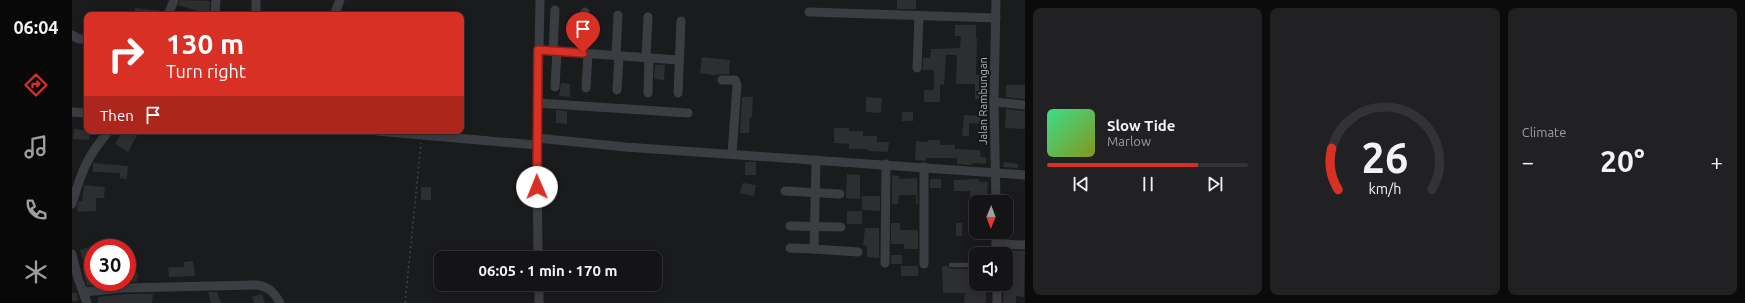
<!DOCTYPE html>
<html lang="en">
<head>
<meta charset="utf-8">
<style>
  :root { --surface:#141416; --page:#212123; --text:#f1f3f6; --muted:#9d9ea1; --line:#333335; --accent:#d93025 }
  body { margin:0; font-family:Ubuntu,sans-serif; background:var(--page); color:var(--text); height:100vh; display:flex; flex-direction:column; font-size:15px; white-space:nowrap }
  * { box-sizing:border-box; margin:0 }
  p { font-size:13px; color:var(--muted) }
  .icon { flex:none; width:22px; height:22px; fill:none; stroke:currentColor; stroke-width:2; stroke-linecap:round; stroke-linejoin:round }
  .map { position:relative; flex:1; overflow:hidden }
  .sheet { display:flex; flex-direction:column; gap:8px; padding:8px; background:#0b0b0c; width:720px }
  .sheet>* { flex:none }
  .guide { position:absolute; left:12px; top:12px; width:380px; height:122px; border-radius:8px; box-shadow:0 2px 10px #0003,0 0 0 1px var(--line); background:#d93025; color:#fff; overflow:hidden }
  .needle { width:26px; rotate:181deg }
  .tools { position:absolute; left:897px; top:195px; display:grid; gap:8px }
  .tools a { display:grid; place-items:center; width:44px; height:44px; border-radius:8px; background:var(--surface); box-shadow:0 2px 10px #0003,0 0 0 1px var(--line); font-size:20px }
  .speed { position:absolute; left:12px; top:239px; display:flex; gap:8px; font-size:20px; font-weight:700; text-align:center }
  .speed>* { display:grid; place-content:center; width:52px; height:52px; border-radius:50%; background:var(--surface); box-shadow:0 2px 10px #0003,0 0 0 1px var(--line); line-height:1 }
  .speed .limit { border:6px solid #d22; background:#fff; color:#111 }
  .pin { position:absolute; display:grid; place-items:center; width:34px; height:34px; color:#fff; margin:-41px -17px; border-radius:50% 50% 50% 0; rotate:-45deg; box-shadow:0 0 4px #0007 }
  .pin .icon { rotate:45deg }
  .me { position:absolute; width:44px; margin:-22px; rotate:359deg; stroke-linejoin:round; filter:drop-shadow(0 0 3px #0008) }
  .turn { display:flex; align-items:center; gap:14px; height:84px; padding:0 16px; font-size:18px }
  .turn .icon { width:52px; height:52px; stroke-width:2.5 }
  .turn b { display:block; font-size:28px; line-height:34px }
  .then { display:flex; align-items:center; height:38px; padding:0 16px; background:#0003; gap:8px; font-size:15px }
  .big { font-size:30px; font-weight:700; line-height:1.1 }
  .sheet .tile { flex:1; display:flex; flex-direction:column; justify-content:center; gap:6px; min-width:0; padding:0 14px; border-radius:8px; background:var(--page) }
  .sheet .dial { align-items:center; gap:0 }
  .dial svg { height:104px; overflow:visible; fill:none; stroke:var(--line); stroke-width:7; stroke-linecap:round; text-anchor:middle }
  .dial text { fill:var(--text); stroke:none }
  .song { display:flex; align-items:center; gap:12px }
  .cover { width:48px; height:48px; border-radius:6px; background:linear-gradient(135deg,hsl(150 70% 55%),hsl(70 70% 35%)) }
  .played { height:4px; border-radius:2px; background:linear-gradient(90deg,var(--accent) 75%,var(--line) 75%) }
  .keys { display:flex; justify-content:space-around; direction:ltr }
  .heat { display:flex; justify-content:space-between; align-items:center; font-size:22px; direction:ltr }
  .sheet .tiles { flex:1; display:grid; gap:8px; grid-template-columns:repeat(3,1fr) }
  .trip { position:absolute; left:362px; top:251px; width:228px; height:40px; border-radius:8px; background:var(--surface); box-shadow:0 2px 10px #0003,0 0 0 1px var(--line); font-weight:700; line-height:40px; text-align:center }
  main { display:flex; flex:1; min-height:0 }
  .tab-bar { display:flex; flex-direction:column; width:72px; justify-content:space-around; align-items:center; background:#080809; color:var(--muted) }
  .tab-bar .icon { width:28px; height:28px }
  .tab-bar .active { color:var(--accent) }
  .tab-bar b { font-size:18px; color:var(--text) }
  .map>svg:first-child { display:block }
  .building { fill:#2d2e30 }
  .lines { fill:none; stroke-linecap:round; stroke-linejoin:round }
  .path { stroke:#414549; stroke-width:1.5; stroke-dasharray:2 3; stroke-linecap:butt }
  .service { stroke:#3b3d42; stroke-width:4.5 }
  .minor { stroke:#3b3d42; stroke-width:9 }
  .route-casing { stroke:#8d1f18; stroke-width:10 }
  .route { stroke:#d93025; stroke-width:7 }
  .labels { text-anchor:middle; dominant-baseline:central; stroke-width:4; stroke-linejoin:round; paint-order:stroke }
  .street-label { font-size:11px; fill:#adb4bc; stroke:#151618 }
</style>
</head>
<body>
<main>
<nav class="tab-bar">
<b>06:04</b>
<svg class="icon active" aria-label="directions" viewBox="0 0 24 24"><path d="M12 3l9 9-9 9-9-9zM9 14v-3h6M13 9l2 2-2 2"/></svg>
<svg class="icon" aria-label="music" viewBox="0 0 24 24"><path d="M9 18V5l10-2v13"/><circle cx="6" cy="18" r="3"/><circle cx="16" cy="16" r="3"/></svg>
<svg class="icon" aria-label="phone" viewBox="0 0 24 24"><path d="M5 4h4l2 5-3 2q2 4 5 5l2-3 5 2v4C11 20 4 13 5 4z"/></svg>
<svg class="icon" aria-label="climate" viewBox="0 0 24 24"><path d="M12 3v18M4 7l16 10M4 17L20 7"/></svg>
</nav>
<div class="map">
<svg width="953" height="303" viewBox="0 0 953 303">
  <rect width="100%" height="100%" fill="#1a1b1d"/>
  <!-- building -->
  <g class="building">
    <polygon points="108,0 138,1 137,15 125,14 126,11 106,5"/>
    <rect x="825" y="0" width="19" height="9"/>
    <polygon points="63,8 91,11 90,15 62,15"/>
    <polygon points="883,25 904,25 904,38 905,38 904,75 908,75 908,78 916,79 916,87 911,87 910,99 903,99 903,84 884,84 885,55 874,55 872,85 868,84 868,102 852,102 852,90 862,90 862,70 851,70 851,58 858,58 859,49 888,48 889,36 883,36"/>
    <polygon points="630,57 658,60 657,74 641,75 628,73"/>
    <polygon points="583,65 593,65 592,80 582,79"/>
    <polygon points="489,83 498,84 498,97 487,96"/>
    <polygon points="934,85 953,85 953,99 934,97"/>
    <polygon points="670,97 681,97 680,117 678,117 677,133 668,133"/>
    <polygon points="794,97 810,98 809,113 794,112"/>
    <polygon points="934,109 953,111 953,129 933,128"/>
    <polygon points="484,110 495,111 495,124 484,123"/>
    <rect x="830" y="112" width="11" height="9"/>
    <polygon points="892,115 908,116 908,124 897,123 897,136 890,136"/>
    <polygon points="762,128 777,128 777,131 791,131 791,136 805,136 805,142 817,142 816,152 796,151 796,149 777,149 777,144 762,143"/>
    <polygon points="2,129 18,131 17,140 1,139"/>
    <polygon points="48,131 66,131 65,137 64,137 56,152 43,144 48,135"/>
    <polygon points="856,140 868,140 868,145 883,145 883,149 908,150 909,157 914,157 914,164 900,163 900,165 885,164 885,158 854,158 854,161 843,160 844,141 856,142"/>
    <rect x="673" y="162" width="11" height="13"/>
    <polygon points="932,162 946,164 946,168 931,167"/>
    <polygon points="21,163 56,166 55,179 48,178 48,173 21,172"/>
    <polygon points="775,174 788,175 788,199 774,198"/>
    <polygon points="820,175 827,176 827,179 845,178 846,204 844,204 844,195 827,195 826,204 820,204"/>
    <rect x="858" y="179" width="11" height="9"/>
    <polygon points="907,179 907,182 916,182 915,195 912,195 912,202 898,204 898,191 882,191 882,180"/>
    <polygon points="671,183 684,185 682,196 668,193"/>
    <polygon points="12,185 33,187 32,198 24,198 24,211 6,212 5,207 7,201 10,201"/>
    <rect x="349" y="187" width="10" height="13"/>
    <polygon points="790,196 808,196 808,211 790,210"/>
    <rect x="775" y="211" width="15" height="13"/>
    <polygon points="819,223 828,223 828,230 846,230 846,249 832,249 832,244 819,244"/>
    <rect x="884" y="223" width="6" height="13"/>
    <polygon points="793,228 807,228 807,258 795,257 795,246 791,245"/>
    <polygon points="20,246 21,285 15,286 10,268 13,267 8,250"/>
    <polygon points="934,250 953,251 952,297 944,296 944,303 931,303 932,284 934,284 935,281"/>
    <rect x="819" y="255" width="11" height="9"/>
    <polygon points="56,257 61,273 66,273 65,282 55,282"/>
    <polygon points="121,261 123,276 97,277 96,267 112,267 112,262"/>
    <rect x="829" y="266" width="17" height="10"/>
    <polygon points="870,266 875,266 879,269 896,269 896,284 914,284 914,303 892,303 893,293 871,293"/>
    <polygon points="24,282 39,282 40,283 24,285"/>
    <polygon points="136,292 145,292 149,303 139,303"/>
    <polygon points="0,293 5,293 6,301 0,301"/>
    <polygon points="52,294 81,294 80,303 26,303 26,297"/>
    <polygon points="190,294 193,303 182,303 180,297"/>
  </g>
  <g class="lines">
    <!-- path -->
    <polyline class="path" points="333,303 349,143"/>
    <!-- service -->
    <polyline class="service" points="879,265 904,265"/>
    <!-- minor -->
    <g class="minor">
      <polyline points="737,12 924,18"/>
      <polyline points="96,15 102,0"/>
      <polyline points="143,15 144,0"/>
      <polyline points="184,15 184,0"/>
      <polyline points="262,15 268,0"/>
      <polyline points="0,35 7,39 15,39"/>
      <polyline points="466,50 607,60"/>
      <polyline points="481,51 483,10"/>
      <polyline points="511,53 513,12"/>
      <polyline points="544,55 546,15"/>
      <polyline points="574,57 576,17"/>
      <polyline points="845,68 847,17"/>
      <polyline points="650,80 663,80 665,85 660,154"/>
      <polyline points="483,87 485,51"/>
      <polyline points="514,88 516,54"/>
      <polyline points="545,90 547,56"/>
      <polyline points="576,93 577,58"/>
      <polyline points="606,93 609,21"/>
      <polyline points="922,102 953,105"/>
      <polyline points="465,103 616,113"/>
      <polyline points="0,112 15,113"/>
      <polyline points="304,131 465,145"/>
      <polyline points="465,138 553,147 953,175"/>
      <polyline points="744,160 742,249 786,252"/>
      <polyline points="713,191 768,194"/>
      <polyline points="924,202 922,102 924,0"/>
      <path d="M 0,204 C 9,173 15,156 37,131"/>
      <polyline points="718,226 769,227"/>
      <polyline points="924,232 924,254"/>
      <polyline points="924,244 953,245"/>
      <polyline points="718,248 742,249"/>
      <polyline points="0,254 6,278 15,303"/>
      <polyline points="466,258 465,145 468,0"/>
      <polyline points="813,263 814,164"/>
      <polyline points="852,264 852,167"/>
      <polyline points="467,284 467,303"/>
      <polyline points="925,284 925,303"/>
      <path d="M 12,292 L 52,288 L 185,285 C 197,287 202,292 208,303"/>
    </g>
  </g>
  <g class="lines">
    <!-- route casing -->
    <g class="route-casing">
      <polyline id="route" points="465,187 466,50 511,53"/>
    </g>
    <!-- route -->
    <use href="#route" class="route"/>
  </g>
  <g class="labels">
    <!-- street labels -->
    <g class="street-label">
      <text transform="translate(911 101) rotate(-90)">Jalan Rambungan</text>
    </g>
  </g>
</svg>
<div class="tools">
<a><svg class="needle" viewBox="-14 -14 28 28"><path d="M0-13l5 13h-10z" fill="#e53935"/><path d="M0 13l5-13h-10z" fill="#9d9ea1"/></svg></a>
<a><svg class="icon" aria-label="sound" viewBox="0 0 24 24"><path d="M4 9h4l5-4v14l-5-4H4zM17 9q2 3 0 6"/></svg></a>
</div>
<div class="speed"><div class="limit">30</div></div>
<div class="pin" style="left:511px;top:53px;background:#d93025"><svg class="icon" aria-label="arrive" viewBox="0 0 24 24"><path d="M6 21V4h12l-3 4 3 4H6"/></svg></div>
<svg class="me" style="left:465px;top:187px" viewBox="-20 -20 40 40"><circle r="19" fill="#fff"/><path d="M0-13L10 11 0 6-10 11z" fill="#d93025"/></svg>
<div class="trip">06:05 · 1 min · 170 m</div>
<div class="guide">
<div class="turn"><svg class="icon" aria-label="right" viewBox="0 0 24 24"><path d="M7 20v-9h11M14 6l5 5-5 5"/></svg><div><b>130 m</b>Turn right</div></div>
<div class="then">Then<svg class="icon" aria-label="arrive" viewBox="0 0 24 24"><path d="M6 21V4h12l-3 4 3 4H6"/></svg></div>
</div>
</div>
<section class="sheet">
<div class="tiles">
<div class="tile">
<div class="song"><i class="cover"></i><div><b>Slow Tide</b><p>Marlow</p></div></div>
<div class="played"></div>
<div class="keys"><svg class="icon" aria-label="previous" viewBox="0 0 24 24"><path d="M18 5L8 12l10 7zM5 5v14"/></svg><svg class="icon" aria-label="pause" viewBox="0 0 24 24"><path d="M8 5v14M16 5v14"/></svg><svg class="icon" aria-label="next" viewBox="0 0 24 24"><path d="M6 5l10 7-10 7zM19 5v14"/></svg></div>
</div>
<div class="tile dial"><svg viewBox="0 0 100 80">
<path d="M14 69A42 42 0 1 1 86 69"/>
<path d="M14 69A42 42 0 0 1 9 37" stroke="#d93025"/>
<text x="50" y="56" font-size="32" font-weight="700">26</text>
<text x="50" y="72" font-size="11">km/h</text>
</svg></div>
<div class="tile"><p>Climate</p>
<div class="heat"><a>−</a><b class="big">20°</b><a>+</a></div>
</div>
</div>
</section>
</main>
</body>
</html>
